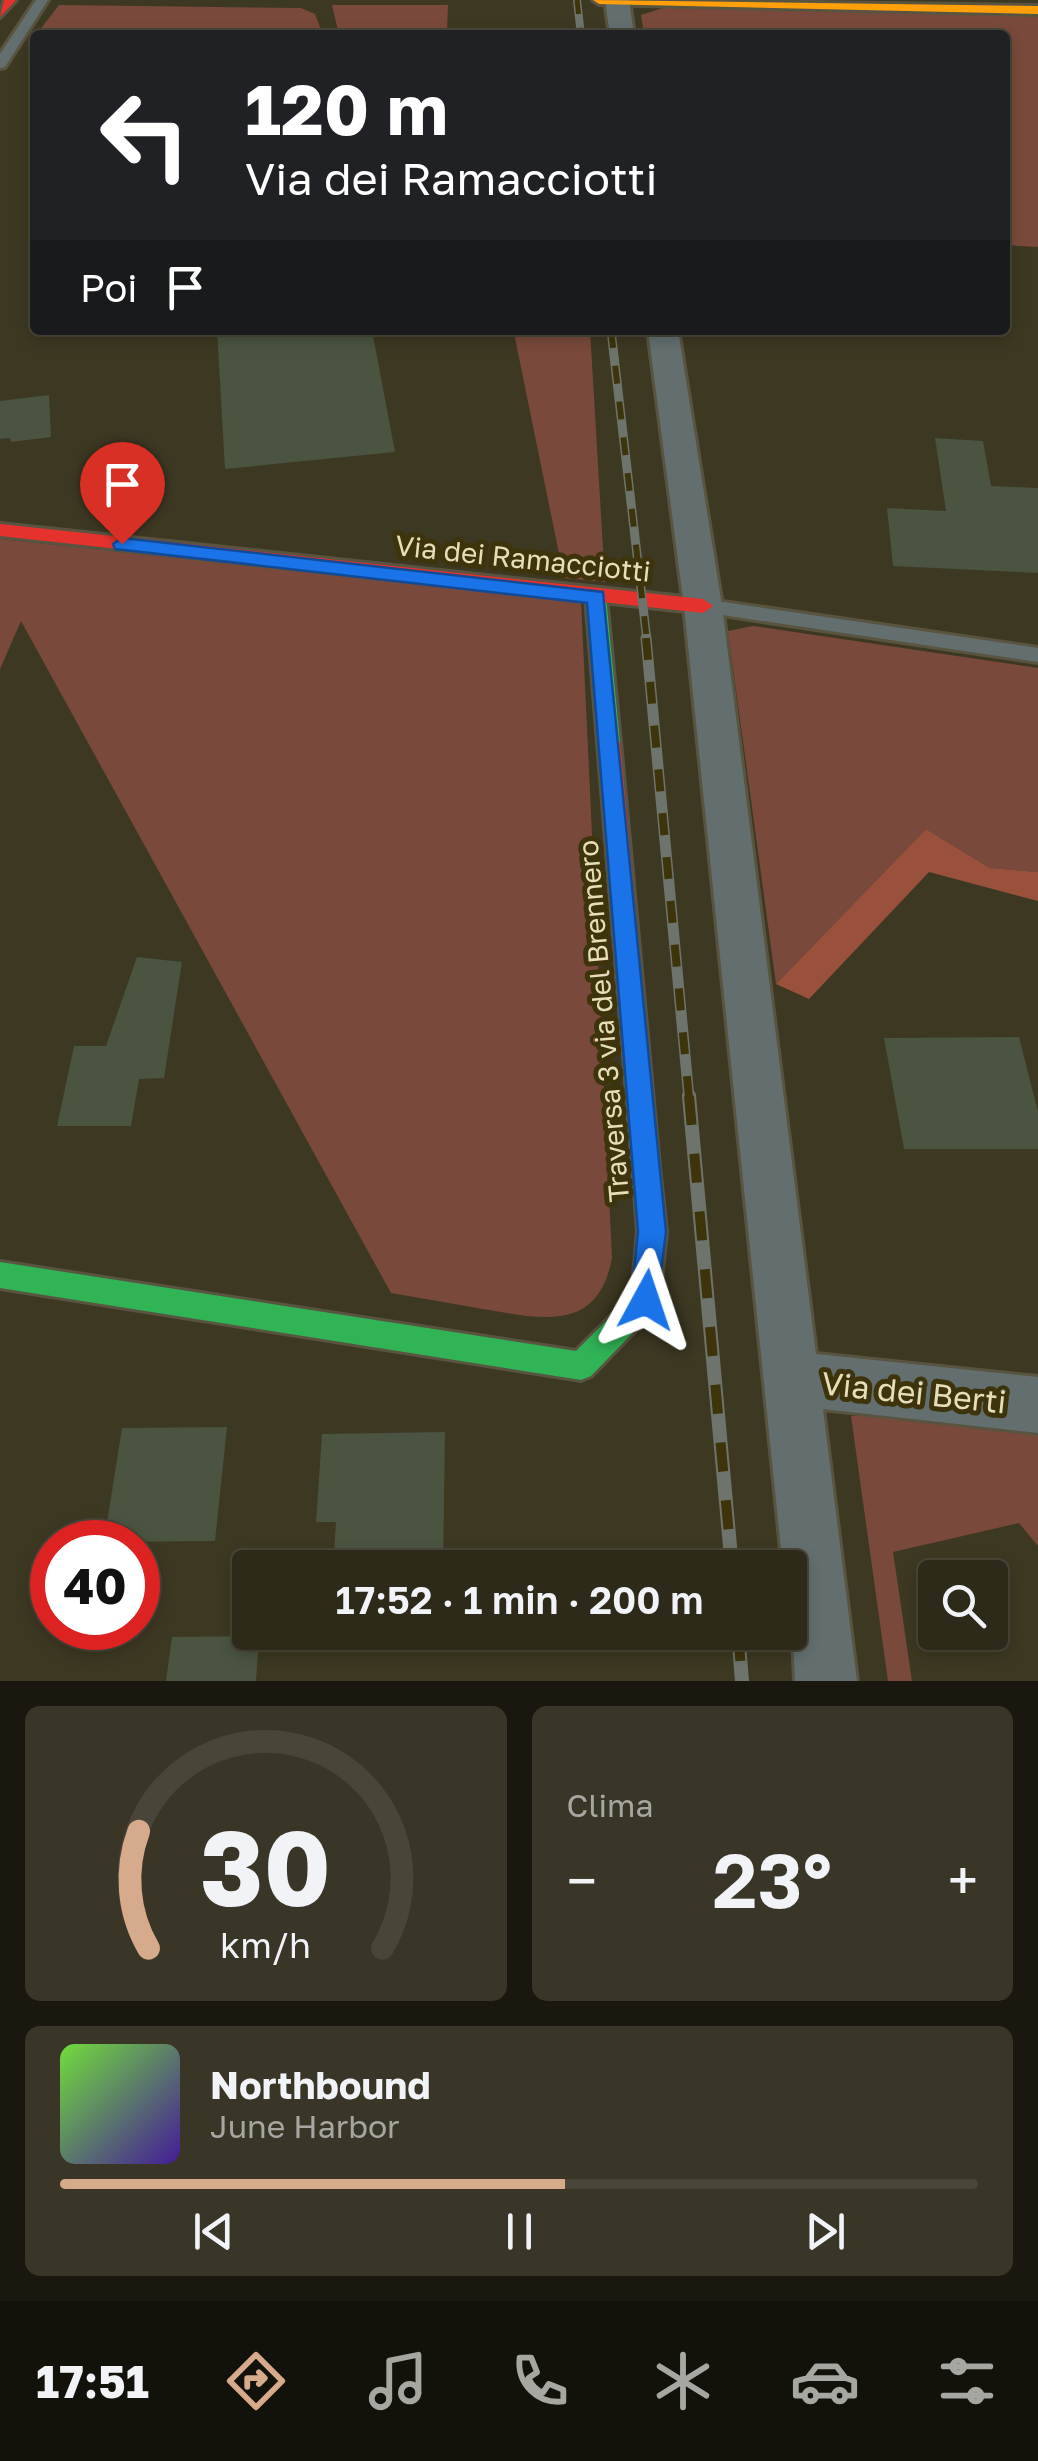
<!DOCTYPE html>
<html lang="it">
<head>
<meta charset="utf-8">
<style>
  :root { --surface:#2e2a1a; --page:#3a3627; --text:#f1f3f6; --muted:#a7a7a2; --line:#494639; --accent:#d6ab8b }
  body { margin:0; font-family:"Golos Text",sans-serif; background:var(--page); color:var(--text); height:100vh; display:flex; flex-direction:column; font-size:38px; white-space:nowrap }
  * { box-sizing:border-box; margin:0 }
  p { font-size:32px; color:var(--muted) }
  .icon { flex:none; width:55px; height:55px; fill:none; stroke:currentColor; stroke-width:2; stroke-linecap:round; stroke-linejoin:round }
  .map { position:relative; height:1681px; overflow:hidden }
  .sheet { display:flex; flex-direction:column; gap:25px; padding:25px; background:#19170e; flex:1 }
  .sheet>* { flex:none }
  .guide { position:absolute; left:30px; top:30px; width:980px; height:305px; border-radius:10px; box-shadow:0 5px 15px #0003,0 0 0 2px var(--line); background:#202124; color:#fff; overflow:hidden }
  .buttons { position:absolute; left:918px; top:1560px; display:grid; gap:20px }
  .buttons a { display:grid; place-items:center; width:90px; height:90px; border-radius:10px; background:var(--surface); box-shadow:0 5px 15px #0003,0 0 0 2px var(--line); font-size:50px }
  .speed { position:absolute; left:30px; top:1520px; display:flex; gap:20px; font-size:50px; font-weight:700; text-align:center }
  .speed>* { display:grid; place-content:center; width:130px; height:130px; border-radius:50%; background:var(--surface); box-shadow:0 5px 15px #0003,0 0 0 2px var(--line); line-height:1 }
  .speed .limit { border:15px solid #d22; background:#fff; color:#111 }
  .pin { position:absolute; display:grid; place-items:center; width:85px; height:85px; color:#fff; margin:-102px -42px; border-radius:50% 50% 50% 0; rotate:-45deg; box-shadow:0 0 10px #0007 }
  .pin .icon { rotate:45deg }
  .me { position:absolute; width:110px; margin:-55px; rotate:5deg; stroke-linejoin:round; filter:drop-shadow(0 0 8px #0008) }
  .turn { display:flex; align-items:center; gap:35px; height:210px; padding:0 50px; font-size:45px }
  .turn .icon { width:130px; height:130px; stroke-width:2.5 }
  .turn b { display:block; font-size:70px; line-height:85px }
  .then { display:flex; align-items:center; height:95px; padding:0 50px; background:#0003; gap:20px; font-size:38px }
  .big { font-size:75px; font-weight:600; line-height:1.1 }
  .sheet .widget { flex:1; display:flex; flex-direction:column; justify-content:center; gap:15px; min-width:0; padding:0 35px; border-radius:15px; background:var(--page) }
  .sheet .dial { align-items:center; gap:0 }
  .dial svg { height:260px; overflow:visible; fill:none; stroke:var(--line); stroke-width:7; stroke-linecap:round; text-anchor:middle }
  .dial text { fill:var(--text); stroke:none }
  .song { display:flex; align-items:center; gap:30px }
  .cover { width:120px; height:120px; border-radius:15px; background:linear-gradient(135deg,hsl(100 70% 55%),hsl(260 70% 35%)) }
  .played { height:10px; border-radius:5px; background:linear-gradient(90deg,var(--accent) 55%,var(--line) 55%) }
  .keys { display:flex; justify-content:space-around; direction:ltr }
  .heat { display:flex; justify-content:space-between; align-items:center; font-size:55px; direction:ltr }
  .sheet .tiles { flex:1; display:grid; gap:25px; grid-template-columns:1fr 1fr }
  .widget:last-child { grid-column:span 2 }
  .trip { position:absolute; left:232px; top:1550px; width:575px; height:100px; border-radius:10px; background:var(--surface); box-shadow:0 5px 15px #0003,0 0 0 2px var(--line); font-weight:600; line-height:100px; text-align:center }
  .tabs { display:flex; height:160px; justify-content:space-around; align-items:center; background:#12110a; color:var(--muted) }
  .tabs .icon { width:70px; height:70px }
  .tabs .active { color:var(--accent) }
  .tabs b { font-size:45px; color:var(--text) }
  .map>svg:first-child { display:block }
  .green { fill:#794a3b }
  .forest { fill:#9a513c }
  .building { fill:#4a5440 }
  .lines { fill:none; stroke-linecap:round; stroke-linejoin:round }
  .lane-casing { stroke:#595440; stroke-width:6 }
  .street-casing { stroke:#595440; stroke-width:6 }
  .fast-casing { stroke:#595440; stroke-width:6 }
  .slow-casing { stroke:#595440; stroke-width:6 }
  .jam-casing { stroke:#595440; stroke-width:6 }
  .lane { fill:#636f6f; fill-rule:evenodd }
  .street { fill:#636f6f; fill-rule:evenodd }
  .fast { fill:#30b455; fill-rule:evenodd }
  .slow { fill:#ff9f0a; fill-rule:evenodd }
  .jam { fill:#e5322d; fill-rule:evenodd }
  .rail-far3-casing { stroke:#6e746b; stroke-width:8 }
  .rail-far2-casing { stroke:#6e746b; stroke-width:9 }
  .rail-far1-casing { stroke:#6e746b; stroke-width:11 }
  .rail-casing { stroke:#6e746b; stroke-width:14 }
  .rail-far3 { stroke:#3e340b; stroke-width:5; stroke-dasharray:14; stroke-linecap:butt }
  .rail-far2 { stroke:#3e340b; stroke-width:6; stroke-dasharray:18; stroke-linecap:butt }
  .rail-far1 { stroke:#3e340b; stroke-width:8; stroke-dasharray:22; stroke-linecap:butt }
  .rail { stroke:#3e340b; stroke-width:10; stroke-dasharray:29; stroke-linecap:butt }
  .route { fill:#1a73e8; stroke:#114b97; stroke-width:2.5 }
  .labels { text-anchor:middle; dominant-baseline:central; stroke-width:10; stroke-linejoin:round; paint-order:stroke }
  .street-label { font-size:28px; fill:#e6ddb9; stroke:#3e340b }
  .near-street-label { font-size:32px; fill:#e6ddb9; stroke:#3e340b }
</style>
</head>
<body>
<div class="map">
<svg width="1038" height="1681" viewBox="0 0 1038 1681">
  <rect width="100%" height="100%" fill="#3d3822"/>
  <!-- green -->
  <g class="green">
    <polygon points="59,5 301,8 315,14 323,35 36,35"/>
    <polygon points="332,5 448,5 447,32 500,35 339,35"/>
    <polygon points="666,7 1038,14 1038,247 1005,245 1005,35 644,35 641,15"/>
    <polygon points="524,330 590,330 605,582 564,578 514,333"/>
    <path d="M 0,539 L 581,601 L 612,1258 C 598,1333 542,1319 483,1309 C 453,1304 422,1298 391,1293 L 21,621 L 0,669 Z"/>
    <polygon points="753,626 1038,668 1038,872 990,868 926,829 776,984 728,631"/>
    <polygon points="902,1411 1038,1423 1038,1546 1019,1523 893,1552 912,1681 888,1681 851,1416"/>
  </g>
  <!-- forest -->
  <polygon class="forest" points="926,829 990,868 1038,872 1038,901 929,872 809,999 776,984"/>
  <!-- building -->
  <g class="building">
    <polygon points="217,330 372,330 395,452 225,469"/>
    <polygon points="49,395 51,437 11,442 10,438 0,439 0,401"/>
    <polygon points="935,438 983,441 991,486 1038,488 1038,573 893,566 887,508 946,511"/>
    <polygon points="137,957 182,962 164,1078 139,1079 131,1126 57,1126 74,1046 106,1046"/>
    <polygon points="1019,1037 1038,1112 1038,1149 904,1149 884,1038"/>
    <polygon points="227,1427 215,1541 104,1542 122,1428"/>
    <polygon points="445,1432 443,1568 333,1568 336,1522 316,1522 322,1434"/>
    <polygon points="259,1636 256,1681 166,1681 172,1637"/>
  </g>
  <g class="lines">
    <!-- lane casing -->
    <g class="lane-casing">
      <g id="lane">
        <polygon points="36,0 48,0 5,67 0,68 0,54"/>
        <polygon points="703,599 1038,648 1038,662 696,611 693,606 696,601"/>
      </g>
    </g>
    <!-- street casing -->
    <g class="street-casing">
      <g id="street">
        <polygon points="605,0 629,0 634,35 610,35"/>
        <polygon points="648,330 678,330 722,606 816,1354 1038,1377 1038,1433 823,1409 857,1681 795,1681 790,1568 783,1568 684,606"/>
      </g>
    </g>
    <!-- fast casing -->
    <g class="fast-casing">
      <g id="fast">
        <polygon points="596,590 606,597 620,742 609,750 598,742 586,597"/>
        <polygon points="646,1155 655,1159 659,1167 666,1232 659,1301 655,1310 591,1376 581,1380 0,1288 0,1262 576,1351 632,1295 638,1232 633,1167 637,1159"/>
      </g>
    </g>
    <!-- slow casing -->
    <g class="slow-casing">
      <polygon id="slow" points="593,0 1038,6 1038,14 599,4"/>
    </g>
    <!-- jam casing -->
    <g class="jam-casing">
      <g id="jam">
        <polygon points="4,0 16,0 0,17"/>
        <polygon points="0,524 703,599 713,606 703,613 0,536"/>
        <polygon points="609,734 620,742 659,1167 655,1175 646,1179 637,1175 633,1167 598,742"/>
      </g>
    </g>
    <!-- lane -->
    <use href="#lane" class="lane"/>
    <!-- street -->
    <use href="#street" class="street"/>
    <!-- fast -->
    <use href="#fast" class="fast"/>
    <!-- slow -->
    <use href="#slow" class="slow"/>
    <!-- jam -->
    <use href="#jam" class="jam"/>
    <!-- rail-far3 casing -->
    <g class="rail-far3-casing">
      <polyline id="rail-far3" points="577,0 581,35"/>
    </g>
    <!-- rail-far2 casing -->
    <g class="rail-far2-casing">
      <polyline id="rail-far2" points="611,330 647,641"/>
    </g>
    <!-- rail-far1 casing -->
    <g class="rail-far1-casing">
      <polyline id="rail-far1" points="646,638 689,1098"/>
    </g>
    <!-- rail casing -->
    <g class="rail-casing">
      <g id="rail">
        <polyline points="689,1096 732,1568"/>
        <polyline points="738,1632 742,1681"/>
      </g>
    </g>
    <!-- rail-far3 -->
    <use href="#rail-far3" class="rail-far3"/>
    <!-- rail-far2 -->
    <use href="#rail-far2" class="rail-far2"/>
    <!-- rail-far1 -->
    <use href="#rail-far1" class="rail-far1"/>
    <!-- rail -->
    <use href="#rail" class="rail"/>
  </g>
  <!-- route -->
  <polygon class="route" points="122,538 603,592 666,1232 656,1310 646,1314 635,1310 631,1300 638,1232 587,603 115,549 113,544"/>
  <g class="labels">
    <!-- street labels -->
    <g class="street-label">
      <text transform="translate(523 558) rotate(6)">Via dei Ramacciotti</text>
      <text transform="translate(603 1021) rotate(-95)">Traversa 3 via del Brennero</text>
    </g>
    <!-- near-street labels -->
    <g class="near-street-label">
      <text transform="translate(914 1392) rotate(6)">Via dei Berti</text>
    </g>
  </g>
</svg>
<div class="buttons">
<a><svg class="icon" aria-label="search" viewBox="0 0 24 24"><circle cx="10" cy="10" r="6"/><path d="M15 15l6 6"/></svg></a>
</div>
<div class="speed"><div class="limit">40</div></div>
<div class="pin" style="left:122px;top:544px;background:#d93025"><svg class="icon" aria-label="arrive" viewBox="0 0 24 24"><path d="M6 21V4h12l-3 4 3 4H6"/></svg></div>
<svg class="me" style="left:646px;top:1300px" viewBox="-20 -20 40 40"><path d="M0-17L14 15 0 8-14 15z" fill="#1a73e8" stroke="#fff" stroke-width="4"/></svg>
<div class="trip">17:52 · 1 min · 200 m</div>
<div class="guide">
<div class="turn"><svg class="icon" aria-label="left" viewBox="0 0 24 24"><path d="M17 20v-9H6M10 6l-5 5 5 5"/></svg><div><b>120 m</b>Via dei Ramacciotti</div></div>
<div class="then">Poi<svg class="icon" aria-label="arrive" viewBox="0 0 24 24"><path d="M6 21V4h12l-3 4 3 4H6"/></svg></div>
</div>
</div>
<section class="sheet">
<div class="tiles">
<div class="widget dial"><svg viewBox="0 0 100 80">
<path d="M14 69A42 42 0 1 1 86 69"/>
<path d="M14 69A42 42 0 0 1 11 33" stroke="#d6ab8b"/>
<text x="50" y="56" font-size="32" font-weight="700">30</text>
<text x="50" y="72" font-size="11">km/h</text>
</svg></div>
<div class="widget"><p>Clima</p>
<div class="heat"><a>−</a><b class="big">23°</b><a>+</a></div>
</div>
<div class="widget">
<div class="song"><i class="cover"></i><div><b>Northbound</b><p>June Harbor</p></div></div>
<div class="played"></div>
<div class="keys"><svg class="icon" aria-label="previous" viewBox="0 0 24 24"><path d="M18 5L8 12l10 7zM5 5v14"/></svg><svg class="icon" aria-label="pause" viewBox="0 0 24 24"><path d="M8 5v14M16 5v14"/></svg><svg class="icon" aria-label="next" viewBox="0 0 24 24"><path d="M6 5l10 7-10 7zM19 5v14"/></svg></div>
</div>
</div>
</section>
<nav class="tabs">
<b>17:51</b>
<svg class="icon active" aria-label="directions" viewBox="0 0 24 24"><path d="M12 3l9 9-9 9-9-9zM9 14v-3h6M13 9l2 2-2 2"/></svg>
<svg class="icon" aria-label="music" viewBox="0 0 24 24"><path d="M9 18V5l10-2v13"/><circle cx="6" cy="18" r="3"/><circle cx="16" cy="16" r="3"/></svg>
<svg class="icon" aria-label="phone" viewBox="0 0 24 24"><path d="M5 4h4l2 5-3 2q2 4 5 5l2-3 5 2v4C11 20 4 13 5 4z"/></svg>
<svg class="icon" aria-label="climate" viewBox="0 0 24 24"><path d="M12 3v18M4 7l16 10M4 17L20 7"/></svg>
<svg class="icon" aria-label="car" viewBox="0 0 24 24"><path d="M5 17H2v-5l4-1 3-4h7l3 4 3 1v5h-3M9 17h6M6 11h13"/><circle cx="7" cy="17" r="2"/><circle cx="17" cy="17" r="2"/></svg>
<svg class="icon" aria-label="filters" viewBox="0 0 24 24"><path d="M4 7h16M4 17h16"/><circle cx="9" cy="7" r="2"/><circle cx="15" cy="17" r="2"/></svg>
</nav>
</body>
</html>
